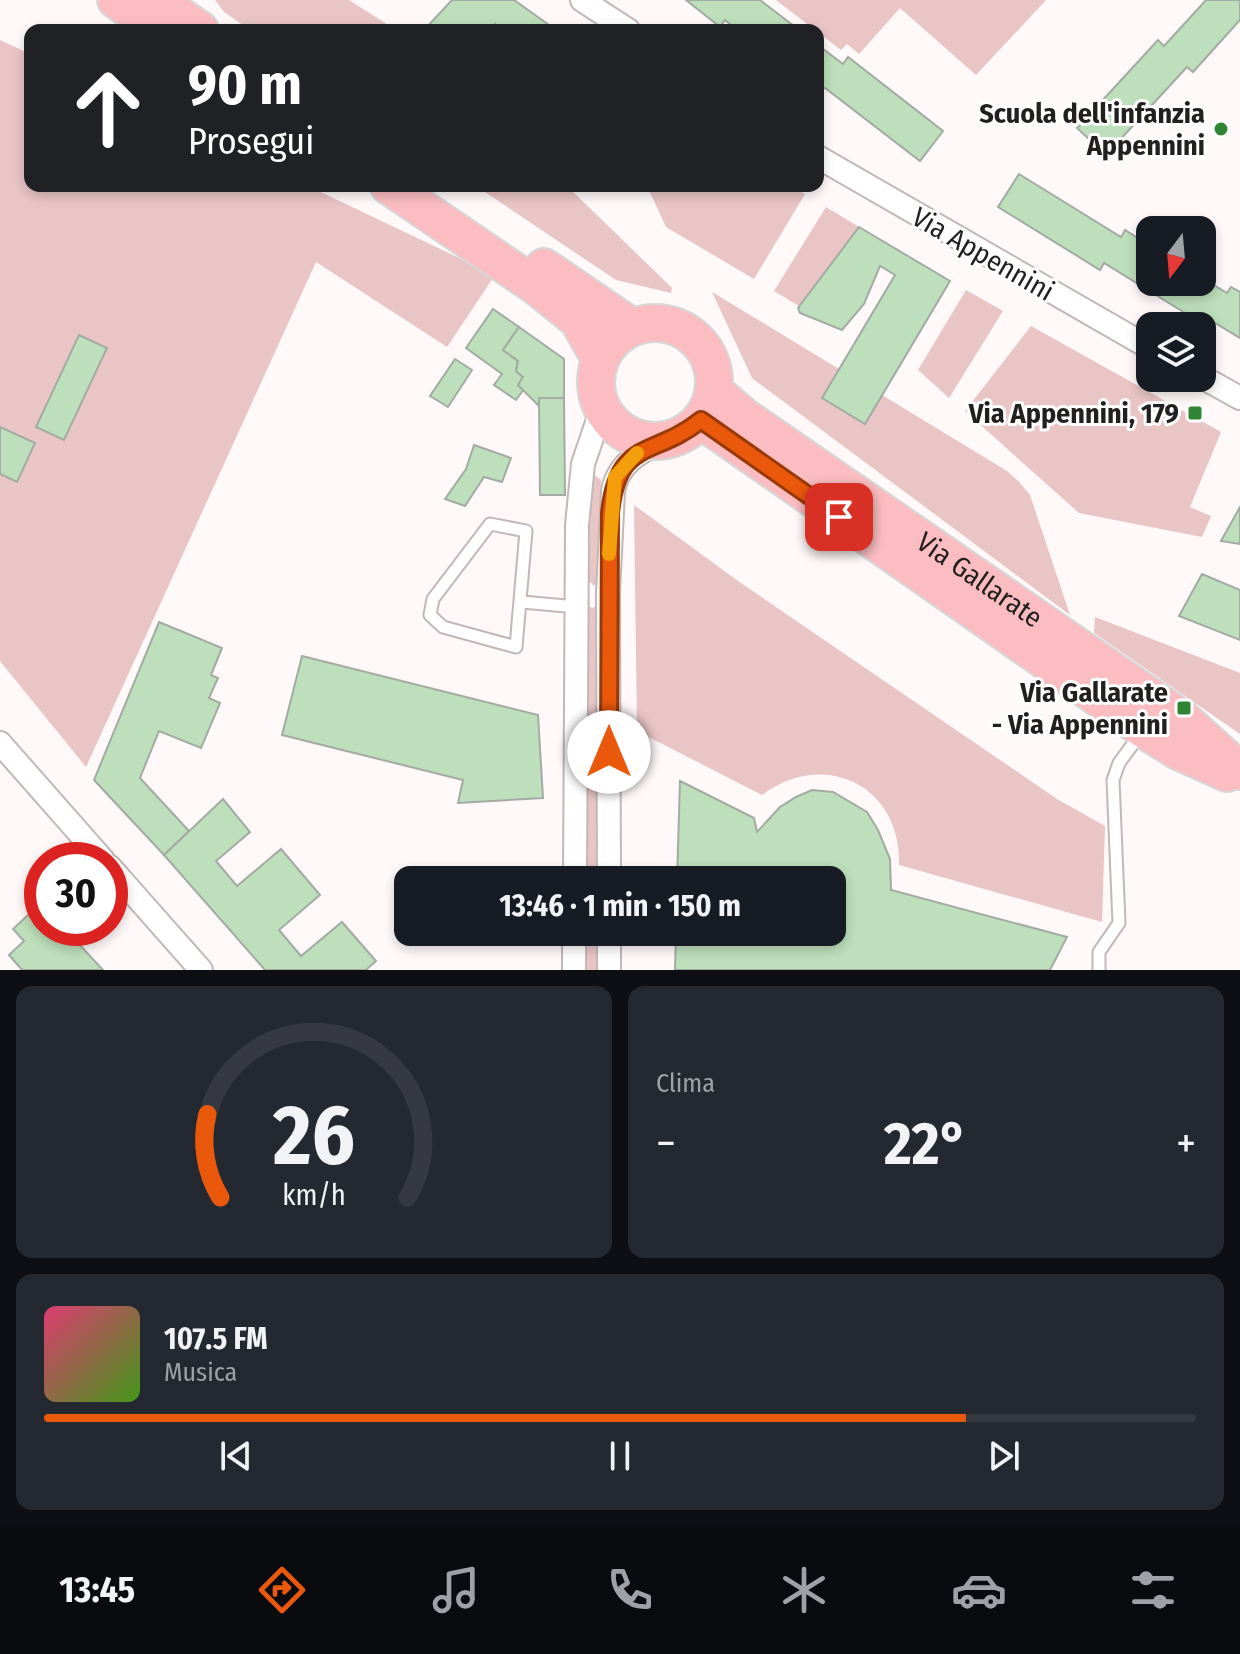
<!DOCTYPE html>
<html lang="it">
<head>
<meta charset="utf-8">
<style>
  :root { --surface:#171b24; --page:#242831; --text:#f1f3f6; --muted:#9ea1a6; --line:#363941; --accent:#ea580c }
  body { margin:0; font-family:"Fira Sans Condensed",sans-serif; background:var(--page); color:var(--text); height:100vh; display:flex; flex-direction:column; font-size:30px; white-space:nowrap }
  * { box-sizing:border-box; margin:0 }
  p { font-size:26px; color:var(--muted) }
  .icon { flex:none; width:44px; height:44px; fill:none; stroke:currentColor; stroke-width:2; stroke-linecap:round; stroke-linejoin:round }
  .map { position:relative; height:970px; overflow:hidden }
  .sheet { display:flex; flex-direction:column; gap:16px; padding:16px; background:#0d0f14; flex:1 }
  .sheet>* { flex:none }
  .guide { position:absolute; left:24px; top:24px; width:800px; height:168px; border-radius:16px; box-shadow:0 4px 12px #0003; background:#202124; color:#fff; overflow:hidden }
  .needle { width:52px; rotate:196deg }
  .tools { position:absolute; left:1136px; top:216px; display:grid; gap:16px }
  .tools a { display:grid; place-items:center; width:80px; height:80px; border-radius:16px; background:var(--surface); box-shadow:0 4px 12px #0003; font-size:40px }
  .speed { position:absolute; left:24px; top:842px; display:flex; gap:16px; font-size:40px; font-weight:700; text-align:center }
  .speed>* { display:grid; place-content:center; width:104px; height:104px; border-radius:50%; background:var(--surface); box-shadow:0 4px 12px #0003; line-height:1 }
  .speed .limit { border:12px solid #d22; background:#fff; color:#111 }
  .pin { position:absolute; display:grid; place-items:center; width:68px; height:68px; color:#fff; margin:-34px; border-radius:16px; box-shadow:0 4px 12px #0006 }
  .me { position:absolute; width:88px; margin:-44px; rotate:0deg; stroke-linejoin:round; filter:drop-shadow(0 0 6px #0008) }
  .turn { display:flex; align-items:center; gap:28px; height:168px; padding:0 32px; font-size:36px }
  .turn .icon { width:104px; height:104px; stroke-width:2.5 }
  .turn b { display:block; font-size:56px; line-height:68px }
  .big { font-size:60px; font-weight:700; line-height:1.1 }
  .sheet .tile { flex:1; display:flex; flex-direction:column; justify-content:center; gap:12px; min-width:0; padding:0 28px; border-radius:16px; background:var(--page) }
  .sheet .dial { align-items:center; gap:0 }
  .dial svg { height:208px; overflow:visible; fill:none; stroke:var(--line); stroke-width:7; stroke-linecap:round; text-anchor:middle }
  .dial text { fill:var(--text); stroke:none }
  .song { display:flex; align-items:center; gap:24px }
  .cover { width:96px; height:96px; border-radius:12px; background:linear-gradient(135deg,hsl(340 70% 55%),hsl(100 70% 35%)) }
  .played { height:8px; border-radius:4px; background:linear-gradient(90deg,var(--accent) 80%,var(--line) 80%) }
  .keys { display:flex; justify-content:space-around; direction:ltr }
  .heat { display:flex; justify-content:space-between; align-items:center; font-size:44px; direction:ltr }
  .sheet .tiles { flex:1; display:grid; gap:16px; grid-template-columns:1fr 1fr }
  .tile:last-child { grid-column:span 2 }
  .trip { position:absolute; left:394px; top:866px; width:452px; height:80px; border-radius:16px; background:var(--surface); box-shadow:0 4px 12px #0003; font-weight:700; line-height:80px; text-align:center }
  .tab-bar { display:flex; height:128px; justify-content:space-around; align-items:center; background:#090b0e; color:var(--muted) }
  .tab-bar .icon { width:56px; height:56px }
  .tab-bar .selected { color:var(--accent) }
  .tab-bar b { font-size:36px; color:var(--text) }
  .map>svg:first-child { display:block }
  .green { fill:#e9c5c6 }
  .building { fill:#bddfbb; stroke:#a4aaa4; stroke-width:2 }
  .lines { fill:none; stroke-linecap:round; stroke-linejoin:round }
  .service-casing { stroke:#c2b8b8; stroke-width:15 }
  .minor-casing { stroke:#c2b8b8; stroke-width:26 }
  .primary-casing { stroke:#d7d7d7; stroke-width:40 }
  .service { stroke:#fff; stroke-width:11 }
  .minor { stroke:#fff; stroke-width:22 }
  .primary { stroke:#fbbdc1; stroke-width:36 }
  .route-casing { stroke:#983908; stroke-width:20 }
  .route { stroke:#ea580c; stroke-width:14 }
  .slow { stroke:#f59e0b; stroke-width:14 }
  .poi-dot { fill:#2f8534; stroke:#fff; stroke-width:3 }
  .labels { text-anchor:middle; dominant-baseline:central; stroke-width:6; stroke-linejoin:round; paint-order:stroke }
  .poi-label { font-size:28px; font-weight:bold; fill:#221f1f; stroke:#fff; text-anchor:end }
  .street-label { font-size:28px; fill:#221f1f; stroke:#fff }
</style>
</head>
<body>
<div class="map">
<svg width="1240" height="970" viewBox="0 0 1240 970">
  <rect width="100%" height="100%" fill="#fff9f9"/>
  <!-- green -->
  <g class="green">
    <polygon points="215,0 349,0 393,28 250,30 224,12"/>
    <polygon points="776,0 1046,0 976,75 900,8 859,54 847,44 841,50"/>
    <polygon points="0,40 30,54 30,186 308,186 495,275 447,347 316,262 86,767 0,661"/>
    <polygon points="476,186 567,186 672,288 671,293 616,280"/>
    <polygon points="647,186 791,186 805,194 754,279 666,227"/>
    <polygon points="826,207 859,227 799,306 774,291"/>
    <polygon points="966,290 1003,311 949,398 918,370"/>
    <polygon points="712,292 839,369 823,398 865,424 882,395 1007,471 1019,482 1030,495 1070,615 752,378"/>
    <polygon points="1031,326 1221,432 1190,507 1211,516 1202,537 1079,513 965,411"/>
    <polygon points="593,474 601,480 598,580 594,586 587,579"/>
    <path d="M 634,505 L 738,581 L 1057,799 L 1105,826 L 1102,922 L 899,865 C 902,786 824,748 762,795 L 637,731 Z"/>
    <polygon points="585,603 592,608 599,605 598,880 584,880"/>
    <polygon points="1095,617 1240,673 1240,734 1094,633"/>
    <rect x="583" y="932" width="15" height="38"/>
  </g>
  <!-- building -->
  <g class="building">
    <polygon points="452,0 514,0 556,30 501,30 495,24 489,30 424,30"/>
    <polygon points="686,0 760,0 799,30 737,30 725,20 720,27"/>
    <polygon points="1206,0 1240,0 1240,20 1193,72 1187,67 1106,155 1077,128 1158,40 1164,46"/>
    <polygon points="818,45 843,64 848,57 943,131 920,161 825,88 818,92"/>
    <polygon points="1019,174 1121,237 1125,230 1150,246 1150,282 1202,282 1202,278 1227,293 1231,287 1240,292 1240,338 1210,320 1206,326 1104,263 1100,270 998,207"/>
    <polygon points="859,227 950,281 865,424 822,398 895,275 880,266 864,304 842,330 800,313 798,308"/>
    <polygon points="493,309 519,327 503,350 518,361 516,371 523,377 518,385 524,389 516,400 494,385 502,374 466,348"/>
    <polygon points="519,327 564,359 564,398 539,398 539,406 518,385 523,377 516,371 518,361 503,350"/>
    <polygon points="79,335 107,348 64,440 36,427"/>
    <polygon points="455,359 472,370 448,407 430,396"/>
    <polygon points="539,398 564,398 565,495 540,495"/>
    <polygon points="0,427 35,443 17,482 0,474"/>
    <polygon points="474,445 511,458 502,482 484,477 465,506 445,499 466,469"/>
    <polygon points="1240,507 1240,544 1221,541"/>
    <polygon points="1202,574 1240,590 1240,640 1179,616"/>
    <polygon points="159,622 222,648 211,675 218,678 209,698 220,703 201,748 159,731 140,778 189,831 164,855 94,780"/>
    <polygon points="302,656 538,715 543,798 458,803 463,780 282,735"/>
    <polygon points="680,781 754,818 757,832 780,807 796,797 812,790 833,792 867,812 878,830 890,859 891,890 1067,937 1050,970 675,970 676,932 832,932 832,880 677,880"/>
    <polygon points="223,799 250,832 216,861 237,886 281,849 320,895 279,930 301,956 342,922 376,961 366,970 265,970 164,855"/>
    <polygon points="41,903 42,928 64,928 103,970 22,970 9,955 24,941 13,929"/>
  </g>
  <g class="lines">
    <!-- service casing -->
    <g class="service-casing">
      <g id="service">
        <polygon points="490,524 526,531 516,647 443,627 430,615 433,599"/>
        <polyline points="522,602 577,607"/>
        <polyline points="1099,970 1099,952 1119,923 1113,780 1119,763 1141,733"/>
      </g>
    </g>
    <!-- minor casing -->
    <g class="minor-casing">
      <g id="minor">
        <polyline points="582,0 628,30"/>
        <polyline points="818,157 1150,348"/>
        <polyline points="1202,377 1240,398"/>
        <polyline points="0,743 103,860"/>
        <polyline points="110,867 201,970"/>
        <polyline points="575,880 577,525 583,464 602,408"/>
        <path d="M 609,880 L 608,593 L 613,491 C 618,464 638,453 661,441"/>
        <polyline points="574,970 574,932"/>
        <polyline points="609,970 609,932"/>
      </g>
    </g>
    <!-- primary casing -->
    <g class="primary-casing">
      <g id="primary">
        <polyline points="116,0 160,30"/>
        <polyline points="157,0 200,30"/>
        <polyline points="389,186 536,286 578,320 600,359"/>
        <polyline points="544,267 632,327"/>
        <circle cx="655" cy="382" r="59"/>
        <path id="s1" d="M 714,391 L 743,416 L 1184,720 L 1240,771"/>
        <polyline points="701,420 1143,729 1178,751 1227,773"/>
      </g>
    </g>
    <!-- service -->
    <use href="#service" class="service"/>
    <!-- minor -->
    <use href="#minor" class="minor"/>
    <!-- primary -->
    <use href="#primary" class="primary"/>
  </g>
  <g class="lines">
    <!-- route casing -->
    <g class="route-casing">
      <path id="route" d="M 609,752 L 610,513 C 618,437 654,458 701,420 L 839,517"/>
    </g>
    <!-- route -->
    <use href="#route" class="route"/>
    <!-- slow -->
    <polyline class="slow" points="609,554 615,477 637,453"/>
  </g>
  <!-- markers -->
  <g class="poi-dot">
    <circle cx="1221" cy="129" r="8"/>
    <rect x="1187" y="405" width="16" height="16" rx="4"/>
    <rect x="1176" y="700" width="16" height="16" rx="4"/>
  </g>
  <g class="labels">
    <!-- poi labels -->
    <g class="poi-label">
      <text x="1205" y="113">Scuola dell'infanzia<tspan x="1205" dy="32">Appennini</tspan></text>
      <text x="1179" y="413">Via Appennini, 179</text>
      <text x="1168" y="692">Via Gallarate<tspan x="1168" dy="32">- Via Appennini</tspan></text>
    </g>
    <!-- street labels -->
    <g class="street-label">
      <text transform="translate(983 254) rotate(30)">Via Appennini</text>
      <text stroke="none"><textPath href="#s1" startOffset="326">Via Gallarate</textPath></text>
    </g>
  </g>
</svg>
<div class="tools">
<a><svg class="needle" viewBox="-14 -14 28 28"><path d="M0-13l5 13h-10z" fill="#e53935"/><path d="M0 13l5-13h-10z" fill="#9ea1a6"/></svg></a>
<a><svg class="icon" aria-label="layers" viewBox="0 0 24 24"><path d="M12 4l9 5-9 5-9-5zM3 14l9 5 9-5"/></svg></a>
</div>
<div class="speed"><div class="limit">30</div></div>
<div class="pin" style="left:839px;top:517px;background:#d93025"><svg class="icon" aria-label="arrive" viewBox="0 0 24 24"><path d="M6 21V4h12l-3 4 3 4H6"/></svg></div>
<svg class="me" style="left:609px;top:752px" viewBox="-20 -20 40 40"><circle r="19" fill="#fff"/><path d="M0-13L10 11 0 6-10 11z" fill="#ea580c"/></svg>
<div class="trip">13:46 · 1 min · 150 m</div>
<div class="guide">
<div class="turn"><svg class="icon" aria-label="ahead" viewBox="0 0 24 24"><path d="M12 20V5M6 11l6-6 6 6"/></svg><div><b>90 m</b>Prosegui</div></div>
</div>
</div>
<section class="sheet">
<div class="tiles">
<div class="tile dial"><svg viewBox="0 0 100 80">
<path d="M14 69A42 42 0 1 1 86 69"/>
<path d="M14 69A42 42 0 0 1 9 37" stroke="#ea580c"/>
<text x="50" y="56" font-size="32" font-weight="700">26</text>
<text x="50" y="72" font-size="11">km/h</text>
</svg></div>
<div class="tile"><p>Clima</p>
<div class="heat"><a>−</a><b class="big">22°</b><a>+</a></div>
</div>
<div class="tile">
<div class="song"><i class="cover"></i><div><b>107.5 FM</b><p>Musica</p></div></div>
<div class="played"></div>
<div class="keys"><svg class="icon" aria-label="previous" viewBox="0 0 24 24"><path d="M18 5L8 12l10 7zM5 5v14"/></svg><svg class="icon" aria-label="pause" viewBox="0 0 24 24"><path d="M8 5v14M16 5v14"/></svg><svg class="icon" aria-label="next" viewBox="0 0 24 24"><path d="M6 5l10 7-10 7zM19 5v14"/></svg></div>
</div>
</div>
</section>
<nav class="tab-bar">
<b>13:45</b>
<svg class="icon selected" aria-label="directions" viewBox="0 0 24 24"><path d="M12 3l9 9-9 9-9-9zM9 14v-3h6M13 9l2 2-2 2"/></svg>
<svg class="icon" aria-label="music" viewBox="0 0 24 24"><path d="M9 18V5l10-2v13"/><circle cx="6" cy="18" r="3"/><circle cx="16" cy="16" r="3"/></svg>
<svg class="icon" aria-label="phone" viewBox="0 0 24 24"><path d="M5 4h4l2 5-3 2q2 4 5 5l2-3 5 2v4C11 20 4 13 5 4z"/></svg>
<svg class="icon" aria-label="climate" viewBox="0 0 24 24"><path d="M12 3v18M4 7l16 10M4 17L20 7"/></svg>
<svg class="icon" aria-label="car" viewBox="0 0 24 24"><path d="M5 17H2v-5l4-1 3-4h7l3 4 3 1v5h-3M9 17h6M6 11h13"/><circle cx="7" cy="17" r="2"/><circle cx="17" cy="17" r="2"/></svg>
<svg class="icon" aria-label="filters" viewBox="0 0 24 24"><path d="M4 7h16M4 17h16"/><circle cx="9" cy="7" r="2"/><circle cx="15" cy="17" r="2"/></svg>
</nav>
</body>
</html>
